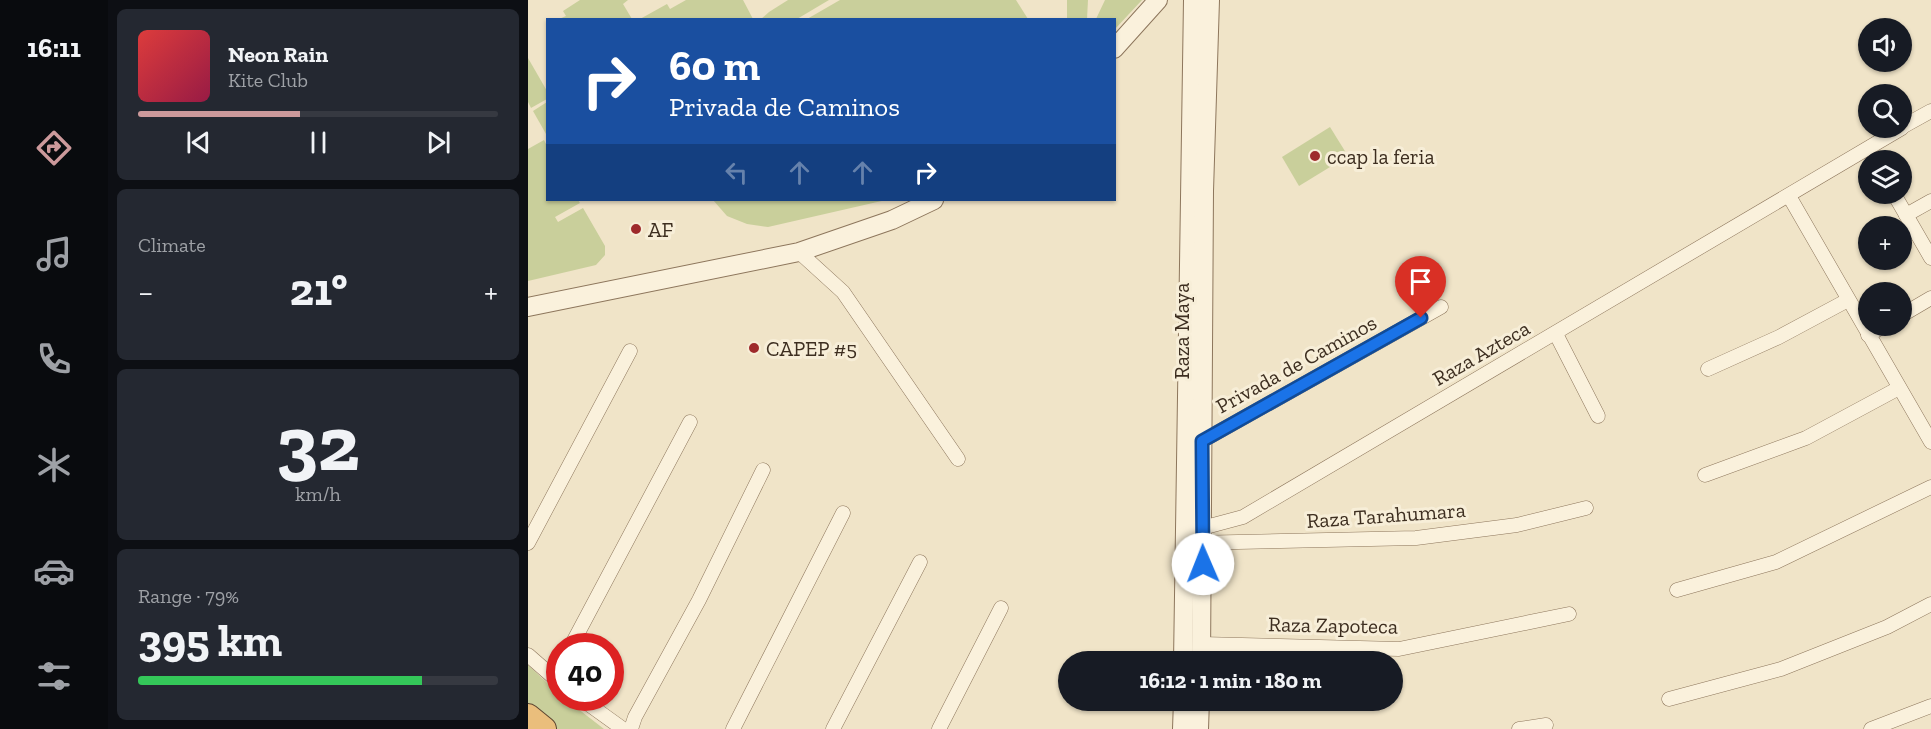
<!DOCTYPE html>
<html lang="en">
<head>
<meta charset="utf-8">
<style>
  :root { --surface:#171b24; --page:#242831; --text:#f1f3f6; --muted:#9ea1a6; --line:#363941; --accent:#cc999b }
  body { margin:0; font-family:"Zilla Slab",serif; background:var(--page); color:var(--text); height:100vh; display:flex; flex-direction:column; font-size:22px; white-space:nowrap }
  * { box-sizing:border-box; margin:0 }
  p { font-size:20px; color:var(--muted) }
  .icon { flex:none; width:33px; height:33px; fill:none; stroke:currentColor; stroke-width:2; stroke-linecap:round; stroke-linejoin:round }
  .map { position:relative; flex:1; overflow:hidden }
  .panel { display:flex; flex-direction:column; gap:9px; padding:9px; background:#0d0f14; width:420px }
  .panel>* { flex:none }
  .banner { position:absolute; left:18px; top:18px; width:570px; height:183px; border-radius:0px; box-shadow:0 2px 4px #0004; background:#1a4fa0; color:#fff; overflow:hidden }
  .buttons { position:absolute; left:1330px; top:18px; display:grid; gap:12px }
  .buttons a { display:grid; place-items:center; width:54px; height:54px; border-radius:50%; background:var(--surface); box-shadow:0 2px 4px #0004; font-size:30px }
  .speed { position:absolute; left:18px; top:633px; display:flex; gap:12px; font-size:30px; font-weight:700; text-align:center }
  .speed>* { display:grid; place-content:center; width:78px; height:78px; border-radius:50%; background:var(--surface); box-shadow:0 2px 4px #0004; line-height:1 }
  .speed .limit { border:9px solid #d22; background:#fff; color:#111 }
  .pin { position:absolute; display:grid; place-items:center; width:51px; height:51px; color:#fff; margin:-62px -26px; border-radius:50% 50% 50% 0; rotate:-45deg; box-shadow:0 0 6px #0007 }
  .pin .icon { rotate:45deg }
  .me { position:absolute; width:66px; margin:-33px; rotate:359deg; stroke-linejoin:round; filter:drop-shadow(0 0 4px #0008) }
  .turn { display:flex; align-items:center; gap:21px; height:126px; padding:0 24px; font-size:27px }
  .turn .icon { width:78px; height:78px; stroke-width:2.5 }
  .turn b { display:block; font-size:42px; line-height:51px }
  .lanes { display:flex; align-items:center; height:57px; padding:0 24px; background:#0003; justify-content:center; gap:30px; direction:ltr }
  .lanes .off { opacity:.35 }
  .big { font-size:45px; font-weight:700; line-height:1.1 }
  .panel .widget { flex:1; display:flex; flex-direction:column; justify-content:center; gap:9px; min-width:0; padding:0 21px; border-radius:9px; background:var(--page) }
  .panel .dial { align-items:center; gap:0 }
  .dial b { font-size:78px; line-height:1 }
  .song { display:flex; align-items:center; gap:18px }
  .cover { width:72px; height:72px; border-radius:9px; background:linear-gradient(135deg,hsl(0 70% 55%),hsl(340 70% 35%)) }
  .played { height:6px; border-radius:3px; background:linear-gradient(90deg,var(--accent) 45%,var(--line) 45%) }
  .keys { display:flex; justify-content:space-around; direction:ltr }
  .heat { display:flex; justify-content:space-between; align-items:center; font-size:33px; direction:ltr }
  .charge { height:9px; border-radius:4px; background:linear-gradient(90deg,#34c759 79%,var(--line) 0) }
  .trip { position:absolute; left:530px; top:651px; width:345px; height:60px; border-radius:30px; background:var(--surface); box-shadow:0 2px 4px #0004; font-weight:700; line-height:60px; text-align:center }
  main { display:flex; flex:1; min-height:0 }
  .tab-bar { display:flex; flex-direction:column; width:108px; justify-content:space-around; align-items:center; background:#090b0e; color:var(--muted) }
  .tab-bar .icon { width:42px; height:42px }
  .tab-bar .selected { color:var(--accent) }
  .tab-bar b { font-size:27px; color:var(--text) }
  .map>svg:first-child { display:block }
  .green { fill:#c9cf9b }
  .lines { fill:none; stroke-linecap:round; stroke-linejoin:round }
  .minor-casing { stroke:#8d765c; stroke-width:15 }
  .tertiary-casing { stroke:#8d765c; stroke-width:20 }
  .trunk-casing { stroke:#5b4430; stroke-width:26 }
  .minor { stroke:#faf1dc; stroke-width:14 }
  .tertiary { stroke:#faf1dc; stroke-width:18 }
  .trunk { stroke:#eabe7c; stroke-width:24 }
  .route-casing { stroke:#114b97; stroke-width:15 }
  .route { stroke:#1a73e8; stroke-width:10 }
  .poi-dot { fill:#9e2a2b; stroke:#f7eed8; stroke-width:2 }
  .labels { text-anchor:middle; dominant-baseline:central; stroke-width:6; stroke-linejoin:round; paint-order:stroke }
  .poi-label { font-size:21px; fill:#3d2e20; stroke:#f7eed8; text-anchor:start }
  .street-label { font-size:21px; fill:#3d2e20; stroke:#f7eed8 }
</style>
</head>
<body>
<main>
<nav class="tab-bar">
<b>16:11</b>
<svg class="icon selected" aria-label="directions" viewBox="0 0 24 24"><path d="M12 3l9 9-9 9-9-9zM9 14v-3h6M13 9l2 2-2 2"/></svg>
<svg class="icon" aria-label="music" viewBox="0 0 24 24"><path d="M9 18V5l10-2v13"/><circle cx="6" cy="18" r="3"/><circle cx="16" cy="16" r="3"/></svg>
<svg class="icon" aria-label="phone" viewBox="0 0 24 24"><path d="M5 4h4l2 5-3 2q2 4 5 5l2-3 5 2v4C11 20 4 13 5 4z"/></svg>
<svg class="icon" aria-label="climate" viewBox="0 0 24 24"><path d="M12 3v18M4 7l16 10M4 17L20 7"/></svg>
<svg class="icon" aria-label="car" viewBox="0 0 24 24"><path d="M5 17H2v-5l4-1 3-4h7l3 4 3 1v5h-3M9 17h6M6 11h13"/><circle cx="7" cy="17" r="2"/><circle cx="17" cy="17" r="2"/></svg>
<svg class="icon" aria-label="filters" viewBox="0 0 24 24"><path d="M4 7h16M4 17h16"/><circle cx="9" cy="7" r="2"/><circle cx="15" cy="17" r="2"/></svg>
</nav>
<section class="panel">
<div class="widget">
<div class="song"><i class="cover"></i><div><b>Neon Rain</b><p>Kite Club</p></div></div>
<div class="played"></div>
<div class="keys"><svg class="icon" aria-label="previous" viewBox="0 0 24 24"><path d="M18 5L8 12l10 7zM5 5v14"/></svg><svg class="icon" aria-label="pause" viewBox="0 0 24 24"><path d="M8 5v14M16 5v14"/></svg><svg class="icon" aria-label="next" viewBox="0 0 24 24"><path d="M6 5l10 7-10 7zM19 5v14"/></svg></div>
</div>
<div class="widget"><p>Climate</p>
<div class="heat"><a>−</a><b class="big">21°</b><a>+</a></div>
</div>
<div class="widget dial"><b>32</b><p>km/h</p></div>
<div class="widget"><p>Range · 79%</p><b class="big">395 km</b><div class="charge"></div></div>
</section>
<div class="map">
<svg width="1403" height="729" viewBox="0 0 1403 729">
  <rect width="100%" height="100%" fill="#f0e4c8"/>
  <!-- green -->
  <g class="green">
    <polygon points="52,0 100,0 95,4 104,19 31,19 38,16 35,11"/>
    <polygon points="158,0 215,0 225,19 112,19 139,4 142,9"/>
    <polygon points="260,0 301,0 269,19 233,19 241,12"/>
    <polygon points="312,0 488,0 500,19 279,19"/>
    <polygon points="539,0 560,0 559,19 539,19"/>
    <polygon points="577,0 614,0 587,29 586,20 568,19"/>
    <polygon points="0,58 19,91 19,99 3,108 0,102"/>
    <polygon points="19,102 19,133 18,134 5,111"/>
    <polygon points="802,127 820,156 771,186 754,157"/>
    <polygon points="16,140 19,146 20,200 50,200 52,203 27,217 30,222 55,208 77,246 77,255 68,265 0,281 0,149"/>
    <polygon points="185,200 358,200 240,227 219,224 199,216"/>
    <polygon points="0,665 31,694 32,698 36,698 76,729 29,729 0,704"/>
  </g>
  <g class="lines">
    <!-- minor casing -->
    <g class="minor-casing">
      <g id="minor">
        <polyline points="1374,127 1403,111"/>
        <polyline points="1366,194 1403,258"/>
        <polyline points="1261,196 1403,442"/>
        <polyline points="1378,215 1403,201"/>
        <polyline points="271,252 315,292 430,459"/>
        <polyline points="1374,315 1403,298"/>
        <polyline points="1028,334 1070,416"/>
        <polyline points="1340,335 1356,326"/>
        <polyline points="1180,369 1251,337 1320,300"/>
        <polyline points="674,441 913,307"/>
        <polyline points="1177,475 1278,438 1371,388"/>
        <polyline points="665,528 674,528 715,517 1374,128"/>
        <polyline points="0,543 102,351"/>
        <polyline points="664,543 888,538 989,525 1058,508"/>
        <polyline points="1149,590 1248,562 1403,487"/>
        <polyline points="674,644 871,649 1041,614"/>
        <polyline points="43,646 162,422"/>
        <polyline points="0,655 32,683"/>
        <polyline points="52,698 95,729"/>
        <polyline points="1141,699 1253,669 1359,627 1403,604"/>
        <polyline points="103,729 107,717 171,600 235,470"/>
        <polyline points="205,729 315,513"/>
        <polyline points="305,729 392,562"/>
        <polyline points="411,729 473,608"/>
        <polyline points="991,729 1018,725"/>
        <polyline points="1343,729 1403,706"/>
      </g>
    </g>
    <!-- tertiary casing -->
    <g class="tertiary-casing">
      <g id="tertiary">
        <polyline points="586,49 630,0"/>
        <polyline points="0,307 271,252 364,220 406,200"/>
        <polyline points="655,662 665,0"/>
        <polyline points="673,662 676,191 682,0"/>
        <polyline points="654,729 655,700"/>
        <polyline points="671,729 672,700"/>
      </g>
    </g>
    <!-- trunk casing -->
    <g class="trunk-casing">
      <polyline id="trunk" points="0,716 16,729"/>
    </g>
    <!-- minor -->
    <use href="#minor" class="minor"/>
    <!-- tertiary -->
    <use href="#tertiary" class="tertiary"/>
    <!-- trunk -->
    <use href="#trunk" class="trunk"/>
  </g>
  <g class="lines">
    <!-- route casing -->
    <g class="route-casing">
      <polyline id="route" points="675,564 674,441 893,318"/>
    </g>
    <!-- route -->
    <use href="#route" class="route"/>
  </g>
  <!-- markers -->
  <g class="poi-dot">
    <circle cx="787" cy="156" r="6"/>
    <circle cx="108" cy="229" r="6"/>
    <circle cx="226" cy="348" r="6"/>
  </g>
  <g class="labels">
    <!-- poi labels -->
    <g class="poi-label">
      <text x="799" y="156">ccap la feria</text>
      <text x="120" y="229">AF</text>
      <text x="238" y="348">CAPEP #5</text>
    </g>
    <!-- street labels -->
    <g class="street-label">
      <text transform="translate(653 331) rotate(-90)">Raza Maya</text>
      <text transform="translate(953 353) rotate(-30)">Raza Azteca</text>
      <text transform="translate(768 364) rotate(-29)">Privada de Caminos</text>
      <text transform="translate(858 515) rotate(-4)">Raza Tarahumara</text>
      <text transform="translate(805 625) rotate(1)">Raza Zapoteca</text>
    </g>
  </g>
</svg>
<div class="buttons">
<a><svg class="icon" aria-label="sound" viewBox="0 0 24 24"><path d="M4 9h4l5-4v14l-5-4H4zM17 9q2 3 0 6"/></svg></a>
<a><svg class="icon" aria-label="search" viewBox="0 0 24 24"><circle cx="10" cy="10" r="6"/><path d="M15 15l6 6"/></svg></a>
<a><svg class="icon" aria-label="layers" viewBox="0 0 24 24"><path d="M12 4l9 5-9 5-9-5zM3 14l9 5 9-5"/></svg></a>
<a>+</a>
<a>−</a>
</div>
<div class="speed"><div class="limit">40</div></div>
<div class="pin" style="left:893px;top:318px;background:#d93025"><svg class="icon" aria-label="arrive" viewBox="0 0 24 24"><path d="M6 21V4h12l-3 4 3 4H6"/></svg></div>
<svg class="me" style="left:675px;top:564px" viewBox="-20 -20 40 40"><circle r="19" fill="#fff"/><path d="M0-13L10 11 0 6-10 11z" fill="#1a73e8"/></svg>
<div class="trip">16:12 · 1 min · 180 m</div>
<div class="banner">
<div class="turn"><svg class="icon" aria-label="right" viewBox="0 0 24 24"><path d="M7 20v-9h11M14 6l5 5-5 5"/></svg><div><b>60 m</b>Privada de Caminos</div></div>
<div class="lanes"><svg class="icon off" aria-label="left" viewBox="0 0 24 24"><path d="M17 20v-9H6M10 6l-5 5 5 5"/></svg><svg class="icon off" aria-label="ahead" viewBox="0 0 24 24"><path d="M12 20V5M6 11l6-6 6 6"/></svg><svg class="icon off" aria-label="ahead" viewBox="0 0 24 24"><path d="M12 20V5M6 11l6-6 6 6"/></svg><svg class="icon" aria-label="right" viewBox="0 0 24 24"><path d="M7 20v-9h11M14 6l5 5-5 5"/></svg></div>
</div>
</div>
</main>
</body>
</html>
